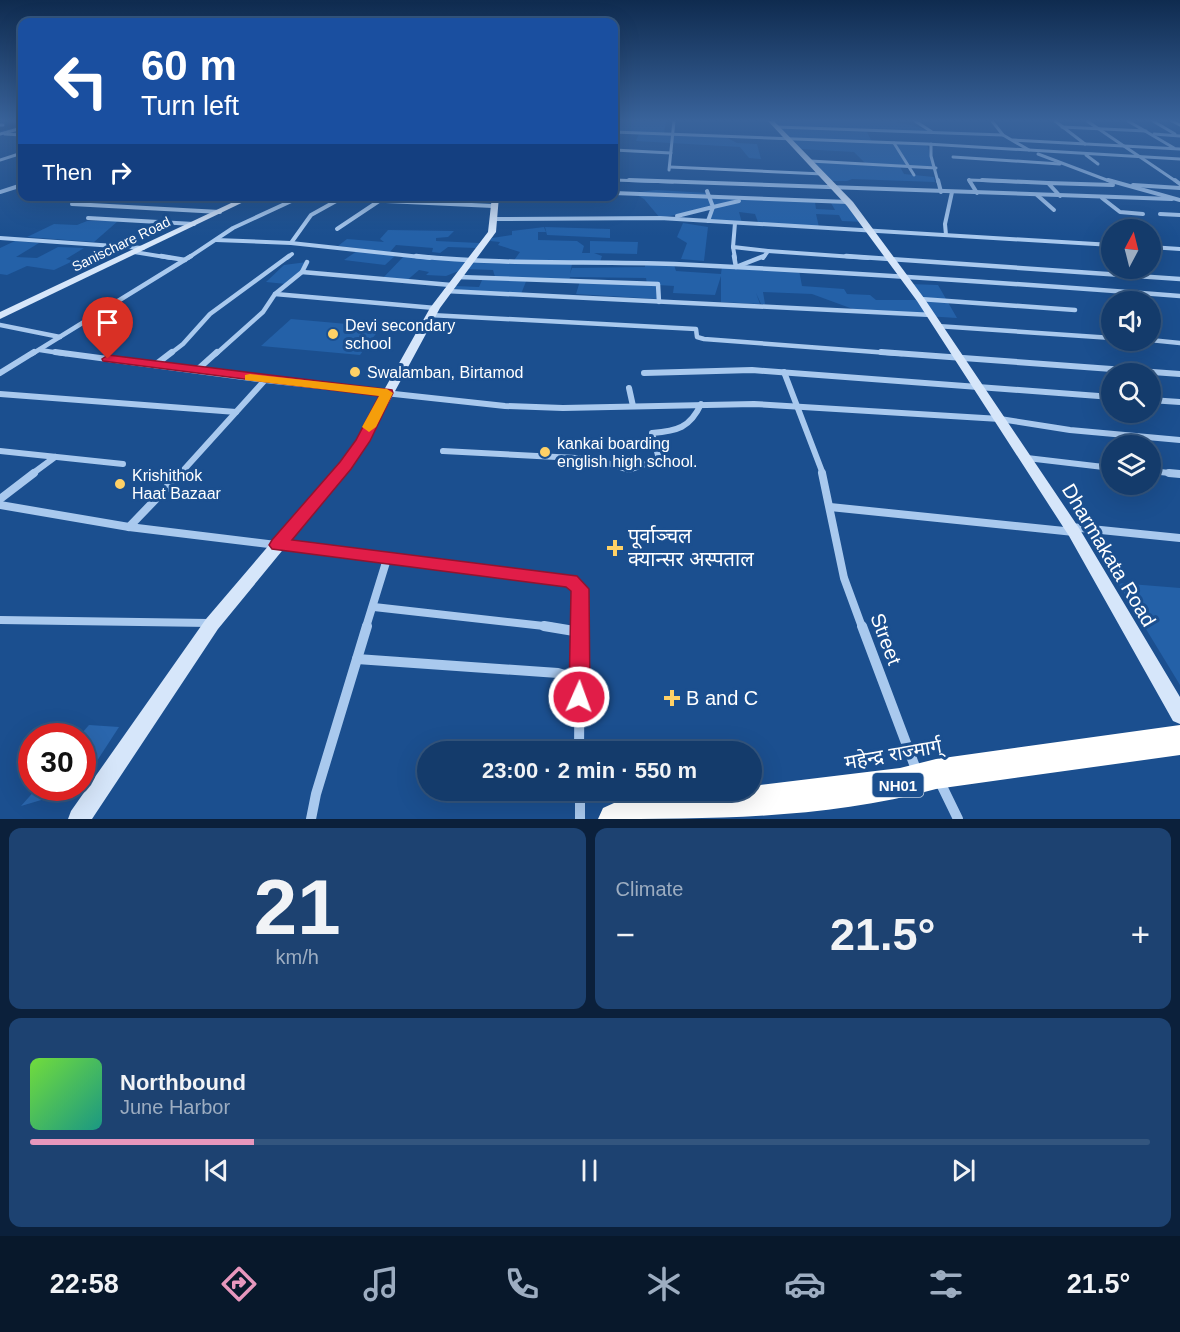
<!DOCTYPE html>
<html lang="en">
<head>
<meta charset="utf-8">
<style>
  :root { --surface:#143b6b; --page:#1d4271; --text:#f1f3f6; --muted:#9dadc1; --line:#33557e; --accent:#e797bd }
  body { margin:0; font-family:Helvetica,"Noto Sans Devanagari",sans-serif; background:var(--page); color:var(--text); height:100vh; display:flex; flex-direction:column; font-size:22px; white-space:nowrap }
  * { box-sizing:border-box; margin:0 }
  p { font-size:20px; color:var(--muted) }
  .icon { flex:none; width:33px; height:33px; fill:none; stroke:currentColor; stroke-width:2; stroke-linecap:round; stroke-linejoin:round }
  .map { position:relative; height:819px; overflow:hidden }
  .side { display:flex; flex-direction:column; gap:9px; padding:9px; background:#0b203b; flex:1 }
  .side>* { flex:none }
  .banner { position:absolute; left:18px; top:18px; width:600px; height:183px; border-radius:12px; box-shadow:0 6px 24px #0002,0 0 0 2px var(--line); background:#1a4fa0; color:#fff; overflow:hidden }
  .needle { width:39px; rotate:7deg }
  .buttons { position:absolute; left:1101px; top:219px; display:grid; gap:12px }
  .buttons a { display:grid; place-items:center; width:60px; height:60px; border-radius:50%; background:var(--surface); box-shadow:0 6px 24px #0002,0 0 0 2px var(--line); font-size:30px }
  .speed { position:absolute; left:18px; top:723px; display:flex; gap:12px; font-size:30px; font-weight:700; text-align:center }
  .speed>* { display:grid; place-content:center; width:78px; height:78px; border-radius:50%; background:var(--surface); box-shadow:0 6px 24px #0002,0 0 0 2px var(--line); line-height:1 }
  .speed .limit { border:9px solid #d22; background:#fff; color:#111 }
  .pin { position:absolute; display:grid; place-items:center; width:51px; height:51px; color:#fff; margin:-62px -26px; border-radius:50% 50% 50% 0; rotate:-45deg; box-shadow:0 0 6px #0007 }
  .pin .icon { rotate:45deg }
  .me { position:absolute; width:66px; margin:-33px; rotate:2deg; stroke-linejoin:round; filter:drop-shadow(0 0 4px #0008) }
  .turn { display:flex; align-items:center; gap:21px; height:126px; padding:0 24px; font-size:27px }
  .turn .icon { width:78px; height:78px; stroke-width:2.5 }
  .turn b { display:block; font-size:42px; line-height:51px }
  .then { display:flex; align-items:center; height:57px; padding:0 24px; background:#0003; gap:12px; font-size:22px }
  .big { font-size:45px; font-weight:700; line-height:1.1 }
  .side .card { flex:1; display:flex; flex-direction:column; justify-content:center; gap:9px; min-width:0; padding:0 21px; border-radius:12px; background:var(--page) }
  .side .dial { align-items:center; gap:0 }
  .dial b { font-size:78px; line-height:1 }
  .song { display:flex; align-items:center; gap:18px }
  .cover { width:72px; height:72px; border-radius:9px; background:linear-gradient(135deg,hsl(100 70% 55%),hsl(170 70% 35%)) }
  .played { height:6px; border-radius:3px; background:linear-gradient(90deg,var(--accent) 20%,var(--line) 20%) }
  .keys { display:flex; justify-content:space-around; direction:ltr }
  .heat { display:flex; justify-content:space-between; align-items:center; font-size:33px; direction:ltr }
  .side .tiles { flex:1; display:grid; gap:9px; grid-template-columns:1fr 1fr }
  .card:last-child { grid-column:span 2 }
  .trip { position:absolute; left:417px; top:741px; width:345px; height:60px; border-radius:30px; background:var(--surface); box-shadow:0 6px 24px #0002,0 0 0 2px var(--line); font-weight:700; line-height:60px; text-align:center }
  .tab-bar { display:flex; height:96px; justify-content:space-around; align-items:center; background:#08182b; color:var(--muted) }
  .tab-bar .icon { width:42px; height:42px }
  .tab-bar .active { color:var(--accent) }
  .tab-bar b { font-size:27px; color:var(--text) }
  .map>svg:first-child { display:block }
  .green { fill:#2461a8 }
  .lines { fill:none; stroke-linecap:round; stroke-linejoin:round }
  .river { fill:#123a6d; fill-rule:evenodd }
  .building { fill:#2a66ad }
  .street-far5 { stroke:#a9c9ee; stroke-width:3 }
  .street-far4 { stroke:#a9c9ee; stroke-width:4 }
  .street-far3 { stroke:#a9c9ee; stroke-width:4.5 }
  .street-far2 { stroke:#a9c9ee; stroke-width:6 }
  .street-far1 { stroke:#a9c9ee; stroke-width:8 }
  .street { stroke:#a9c9ee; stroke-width:10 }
  .secondary { fill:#d6e6fa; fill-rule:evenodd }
  .highway { fill:#fff; fill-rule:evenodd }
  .route { fill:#e11d48; stroke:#92132f; stroke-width:1.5 }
  .slow { fill:#f59e0b }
  .poi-dot { fill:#ffd166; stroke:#1b4f8f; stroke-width:2 }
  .labels { text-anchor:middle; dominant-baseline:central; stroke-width:6; stroke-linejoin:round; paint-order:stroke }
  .far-street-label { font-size:14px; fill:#fff; stroke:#1b4f8f }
  .shield { fill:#1b4f8f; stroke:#bbcadd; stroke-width:1.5 }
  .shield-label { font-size:15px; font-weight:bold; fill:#fff }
  .poi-label { font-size:16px; fill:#fff; stroke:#1b4f8f; text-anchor:start }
  .near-poi-label { font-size:20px; fill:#fff; stroke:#1b4f8f; text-anchor:start }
  .near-street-label { font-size:20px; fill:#fff; stroke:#1b4f8f }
</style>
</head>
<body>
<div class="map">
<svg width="1180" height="819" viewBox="0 0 1180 819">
  <rect width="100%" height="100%" fill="#1b4f8f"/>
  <!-- green -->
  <g class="green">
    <polygon points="614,121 666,121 664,133 724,136 737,143 757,144 761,159 749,158 740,147 636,141 639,133 614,131"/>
    <path d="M 774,121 C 816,121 900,113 934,134 L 866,130 L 872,142 L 927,144 L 934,167 L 899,165 L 904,174 L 934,177 L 935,182 L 852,179 L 847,181 L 829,181 L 813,162 L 865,163 L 854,152 L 800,149 Z"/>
    <polygon points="656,190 708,193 709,198 815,202 816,209 835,210 831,203 850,204 864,222 842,221 839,215 816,214 819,227 759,225 755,214 739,212 742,223 709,220 711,208 660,218 644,199 633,193"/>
    <polygon points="87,221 118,221 94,242 27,237 54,224 77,225"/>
    <polygon points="683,223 708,227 704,261 681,259 687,243 677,237"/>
    <polygon points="544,227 546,232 538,232 538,240 577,241 584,246 582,253 590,253 590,241 638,242 637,254 594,253 602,256 599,265 572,264 570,274 572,268 645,267 645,264 674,265 676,271 721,274 722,266 799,270 802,286 844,289 847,294 870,295 876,300 920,300 909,284 938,285 957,318 861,312 812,294 763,292 765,304 761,304 756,293 760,304 721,302 721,276 715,295 673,293 674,286 658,285 658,299 576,294 580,281 647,284 646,278 570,277 569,281 527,279 521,294 453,291 456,286 479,287 483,278 495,277 493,270 464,269 446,276 426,275 429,272 419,270 405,282 381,280 404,256 512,263 520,252 498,245 500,242 490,241 492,238 512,235 512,231"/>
    <polygon points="545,227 610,229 610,238 547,235"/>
    <polygon points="388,230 454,231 448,237 436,238 436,241 480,243 476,248 448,247 440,253 432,252 433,248 396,245 390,252 338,246 347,239 384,242 380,239"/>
    <polygon points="15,241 39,243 16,257 37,258 58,247 84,248 66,259 73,261 54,270 27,266 7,275 0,274 0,248"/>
    <polygon points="357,251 396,255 385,265 344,260"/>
    <polygon points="307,262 300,272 286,284 266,282 284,265"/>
    <polygon points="291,319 381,327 360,355 261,346"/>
    <polygon points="1118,583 1180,588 1180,685"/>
  </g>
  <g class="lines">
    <!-- river -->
    <polygon class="river" points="22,121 22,126 0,131 0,125"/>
  </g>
  <!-- building -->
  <g class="building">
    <polygon points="89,725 119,727 82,784 82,733"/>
    <polygon points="37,788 75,788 75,790 21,806"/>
  </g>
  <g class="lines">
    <!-- street-far5 -->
    <g class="street-far5">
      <polyline points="915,121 932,132"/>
      <polyline points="992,121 1003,135 1029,150"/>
      <polyline points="1055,121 1085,144"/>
      <polyline points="1087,121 1177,182"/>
      <polyline points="1128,121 1174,148"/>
      <polyline points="1153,121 1175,134"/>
      <polyline points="1172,121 1180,125"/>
      <polyline points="0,125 3,125"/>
      <polyline points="777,127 1003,135"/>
      <polyline points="1062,127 1146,131"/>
      <polyline points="614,132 927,144 1180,159"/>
      <polyline points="0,134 22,128"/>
      <polyline points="5,134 22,135"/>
      <polyline points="1154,134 1180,136"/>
      <polyline points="1013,140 1180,149"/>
      <polyline points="894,143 914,175"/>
      <polyline points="931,144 931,156 938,182"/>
      <polyline points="614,150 671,153"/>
      <polyline points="1038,154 1112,182"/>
      <polyline points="1086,155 1098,164"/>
      <polyline points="953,157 1060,164"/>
      <polyline points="0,160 22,153"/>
      <polyline points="810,161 936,168"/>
      <polyline points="670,167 823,174"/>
      <polyline points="669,170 674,121"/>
      <polyline points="614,180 673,182"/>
      <polyline points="970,182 969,180 1022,182"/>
    </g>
    <!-- street-far4 -->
    <g class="street-far4">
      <polyline points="629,180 1172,199"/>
      <polyline points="938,180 941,192"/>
      <polyline points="969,180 977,193"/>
      <polyline points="982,180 1048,183"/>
      <polyline points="1108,180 1180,200"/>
      <polyline points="1175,180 1180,184"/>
      <polyline points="1133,185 1180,188"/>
      <polyline points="707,191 713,207 739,201"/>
      <polyline points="0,192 22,185"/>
      <polyline points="614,193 848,202"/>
      <polyline points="1037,195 1054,210"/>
      <polyline points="170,196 244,200"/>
      <polyline points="1060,196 1048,183 1113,185"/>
      <polyline points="300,197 493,206"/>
      <polyline points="1102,198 1120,212 1143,214"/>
      <polyline points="72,204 220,212"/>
      <polyline points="1160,214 1180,215"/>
      <polyline points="677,216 713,207 708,221"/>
      <polyline points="88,218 194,224"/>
      <polyline points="493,219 660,218 1112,245"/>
      <polyline points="337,229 379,201"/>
      <polyline points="946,235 945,224 952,192"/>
      <polyline points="0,238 143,248"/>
      <polyline points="216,240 291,243 430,258"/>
      <polyline points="291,243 311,215 338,200"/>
      <polyline points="733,247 768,251 763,258"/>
      <polyline points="733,247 735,258"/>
      <polyline points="733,247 735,223"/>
      <polyline points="1150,247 1180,249"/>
      <polyline points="768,251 868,258"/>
      <polyline points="134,252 171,258"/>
      <polyline points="188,258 233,228 300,197 284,196"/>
      <polyline points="287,258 292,254"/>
    </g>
    <!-- street-far3 -->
    <g class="street-far3">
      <polyline points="161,256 185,260"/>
      <path d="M 416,256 C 501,265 587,261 674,264 C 843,272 1011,283 1180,296"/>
      <polyline points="734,256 736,267 764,256"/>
      <polyline points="846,256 1180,279"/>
      <polyline points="302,272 451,285"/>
      <polyline points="458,277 658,284 659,302"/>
      <polyline points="446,291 932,315"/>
      <polyline points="275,294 435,308"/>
      <polyline points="920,299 1075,310"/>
      <polyline points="430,315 696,329 697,337 704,339 902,354"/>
      <polyline points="0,325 60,337"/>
      <polyline points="937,326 1112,338"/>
      <polyline points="1150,340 1180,343"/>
      <polyline points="40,350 66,354"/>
      <polyline points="32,354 191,256"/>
      <polyline points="170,354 183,344 210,314 289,256"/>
      <polyline points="216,354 263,312 275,294 302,272 307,262"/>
    </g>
    <!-- street-far2 -->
    <g class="street-far2">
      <polyline points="55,352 265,380 505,406 563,408 754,404 1000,419 1070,430 1180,440"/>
      <polyline points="881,352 1180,374"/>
      <polyline points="155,365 172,352"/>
      <polyline points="197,370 217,352"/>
      <polyline points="784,372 823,474"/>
      <polyline points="0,373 34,352"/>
      <polyline points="644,373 752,370 1112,397"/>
      <polyline points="629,388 633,406"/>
      <polyline points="0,394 236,412"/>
      <polyline points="1150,400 1180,402"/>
      <polyline points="0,451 123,464"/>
      <path d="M 443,451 L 595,459 L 629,470 L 659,459 L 652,433 C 677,431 690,428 701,404"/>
      <polyline points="1027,458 1112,468"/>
      <polyline points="1150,471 1180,474"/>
      <polyline points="32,474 55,457"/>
      <polyline points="180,474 265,380"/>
    </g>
    <!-- street-far1 -->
    <g class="street-far1">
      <polyline points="822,473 844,578 862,627"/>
      <polyline points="1169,473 1180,474"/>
      <polyline points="0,499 34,473"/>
      <polyline points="0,505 129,527 571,581 580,589 580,627"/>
      <polyline points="830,507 1074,532"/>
      <polyline points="129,527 181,473"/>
      <polyline points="1071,527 1180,538"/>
      <polyline points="374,607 553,627"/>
      <polyline points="0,620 209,623"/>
      <polyline points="366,627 387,559"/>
    </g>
    <!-- street -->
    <g class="street">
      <polyline points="544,626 580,632"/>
      <polyline points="862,626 917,772"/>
      <polyline points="357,659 558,673 580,679"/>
      <polyline points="579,752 580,626"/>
      <polyline points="940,782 958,819"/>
      <polyline points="580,790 580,819"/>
      <polyline points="311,819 316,794 367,626"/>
    </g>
    <!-- secondary -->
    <g class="secondary">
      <polygon points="768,121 774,121 853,202 924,298 1079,528 1180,697 1180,724 1173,721 1069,536 917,301 847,206"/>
      <polygon points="246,196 256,196 0,319 0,312"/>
      <polygon points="492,196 499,196 496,232 440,308 368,441 350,468 218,629 92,819 68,819 71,811 206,619 340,462 356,440 430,308 488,232"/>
    </g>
    <!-- highway -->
    <path class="highway" d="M 1180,725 L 1180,755 L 936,789 C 827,819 711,819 598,819 L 603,808 L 614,803 L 717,790 L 752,790 L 752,786 L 900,768 L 936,759 Z"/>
  </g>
  <!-- sky -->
  <linearGradient id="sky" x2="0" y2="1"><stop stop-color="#0f2b4f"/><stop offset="0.51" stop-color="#39639b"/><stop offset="1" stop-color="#39639b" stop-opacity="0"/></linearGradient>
  <rect width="1180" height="236" fill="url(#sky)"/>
  <!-- route -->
  <polygon class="route" points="108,355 392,390 393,393 370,441 351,469 292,540 577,576 589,589 590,697 587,704 579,707 572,704 569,697 571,591 566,587 272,549 269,545 272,540 340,462 356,440 379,396 103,361 102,359"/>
  <!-- slow -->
  <polygon class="slow" points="250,374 387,389 393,393 376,427 369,432 362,427 379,396 245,380 245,375"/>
  <!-- markers -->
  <g class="poi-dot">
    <circle cx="333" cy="334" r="6"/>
    <circle cx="355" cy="372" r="6"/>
    <circle cx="545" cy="452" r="6"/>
    <circle cx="120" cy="484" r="6"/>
    <path d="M612 539h6v6h6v6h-6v6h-6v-6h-6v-6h6z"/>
    <path d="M669 689h6v6h6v6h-6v6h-6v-6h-6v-6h6z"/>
  </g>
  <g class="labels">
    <!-- far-street labels -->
    <g class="far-street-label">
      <text transform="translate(121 244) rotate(-26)">Sanischare Road</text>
    </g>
    <!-- shield labels -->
    <rect class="shield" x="872.5" y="773" width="51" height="24" rx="4.5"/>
    <g class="shield-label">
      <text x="898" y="785">NH01</text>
    </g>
    <!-- poi labels -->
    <g class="poi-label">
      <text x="345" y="325">Devi secondary<tspan x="345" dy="18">school</tspan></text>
      <text x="367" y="372">Swalamban, Birtamod</text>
      <text x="557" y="443">kankai boarding<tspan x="557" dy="18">english high school.</tspan></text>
      <text x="132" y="475">Krishithok<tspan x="132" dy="18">Haat Bazaar</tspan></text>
    </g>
    <!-- near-poi labels -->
    <g class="near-poi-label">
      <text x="628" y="536">पूर्वाञ्चल<tspan x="628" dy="23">क्यान्सर अस्पताल</tspan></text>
      <text x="686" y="698">B and C</text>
    </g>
    <!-- near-street labels -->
    <g class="near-street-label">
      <text transform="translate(1109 555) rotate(59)">Dharmakata Road</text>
      <text transform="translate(886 639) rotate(69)">Street</text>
      <text transform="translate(893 754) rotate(-10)">महेन्द्र राज्मार्ग्</text>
    </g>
  </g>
</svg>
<div class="buttons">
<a><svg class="needle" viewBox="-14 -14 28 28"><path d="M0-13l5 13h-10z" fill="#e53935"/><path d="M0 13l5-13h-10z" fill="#9dadc1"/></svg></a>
<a><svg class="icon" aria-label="sound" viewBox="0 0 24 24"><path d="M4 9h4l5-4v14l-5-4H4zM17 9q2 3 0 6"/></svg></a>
<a><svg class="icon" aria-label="search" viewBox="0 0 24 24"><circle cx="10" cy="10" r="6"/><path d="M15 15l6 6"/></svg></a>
<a><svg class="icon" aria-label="layers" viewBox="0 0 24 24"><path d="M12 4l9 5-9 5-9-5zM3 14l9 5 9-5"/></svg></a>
</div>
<div class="speed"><div class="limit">30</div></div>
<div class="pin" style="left:108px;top:359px;background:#d93025"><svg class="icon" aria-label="arrive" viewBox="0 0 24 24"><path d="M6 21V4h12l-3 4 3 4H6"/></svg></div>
<svg class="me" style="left:579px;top:697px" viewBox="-20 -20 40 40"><circle r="17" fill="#e11d48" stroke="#fff" stroke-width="3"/><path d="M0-11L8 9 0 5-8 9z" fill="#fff"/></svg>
<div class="trip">23:00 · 2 min · 550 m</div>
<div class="banner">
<div class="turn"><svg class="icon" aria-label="left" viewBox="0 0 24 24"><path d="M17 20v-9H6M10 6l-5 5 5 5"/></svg><div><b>60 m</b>Turn left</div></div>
<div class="then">Then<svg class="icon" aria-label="right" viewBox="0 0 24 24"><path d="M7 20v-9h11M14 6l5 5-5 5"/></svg></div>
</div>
</div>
<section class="side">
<div class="tiles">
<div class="card dial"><b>21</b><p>km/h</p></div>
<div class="card"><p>Climate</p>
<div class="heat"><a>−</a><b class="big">21.5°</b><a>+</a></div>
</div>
<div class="card">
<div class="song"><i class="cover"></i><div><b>Northbound</b><p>June Harbor</p></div></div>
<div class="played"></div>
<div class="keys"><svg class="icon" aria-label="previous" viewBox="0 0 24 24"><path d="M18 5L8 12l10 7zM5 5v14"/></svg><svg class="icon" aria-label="pause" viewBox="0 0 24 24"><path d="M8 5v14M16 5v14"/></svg><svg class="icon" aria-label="next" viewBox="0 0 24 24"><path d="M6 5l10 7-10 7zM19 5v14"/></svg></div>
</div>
</div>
</section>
<nav class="tab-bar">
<b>22:58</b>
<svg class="icon active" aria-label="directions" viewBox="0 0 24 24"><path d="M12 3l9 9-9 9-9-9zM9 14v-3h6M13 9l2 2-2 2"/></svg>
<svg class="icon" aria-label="music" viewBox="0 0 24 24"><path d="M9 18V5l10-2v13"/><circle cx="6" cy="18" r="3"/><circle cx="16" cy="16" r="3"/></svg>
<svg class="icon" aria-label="phone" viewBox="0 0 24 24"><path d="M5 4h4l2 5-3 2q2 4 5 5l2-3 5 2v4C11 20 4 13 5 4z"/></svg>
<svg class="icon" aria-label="climate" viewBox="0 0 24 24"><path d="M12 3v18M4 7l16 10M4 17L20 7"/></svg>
<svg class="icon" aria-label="car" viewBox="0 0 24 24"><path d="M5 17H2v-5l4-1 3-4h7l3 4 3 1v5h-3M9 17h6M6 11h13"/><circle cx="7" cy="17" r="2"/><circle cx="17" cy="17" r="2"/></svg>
<svg class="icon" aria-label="filters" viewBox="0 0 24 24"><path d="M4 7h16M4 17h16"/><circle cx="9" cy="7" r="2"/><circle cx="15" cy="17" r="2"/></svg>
<b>21.5°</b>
</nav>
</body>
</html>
